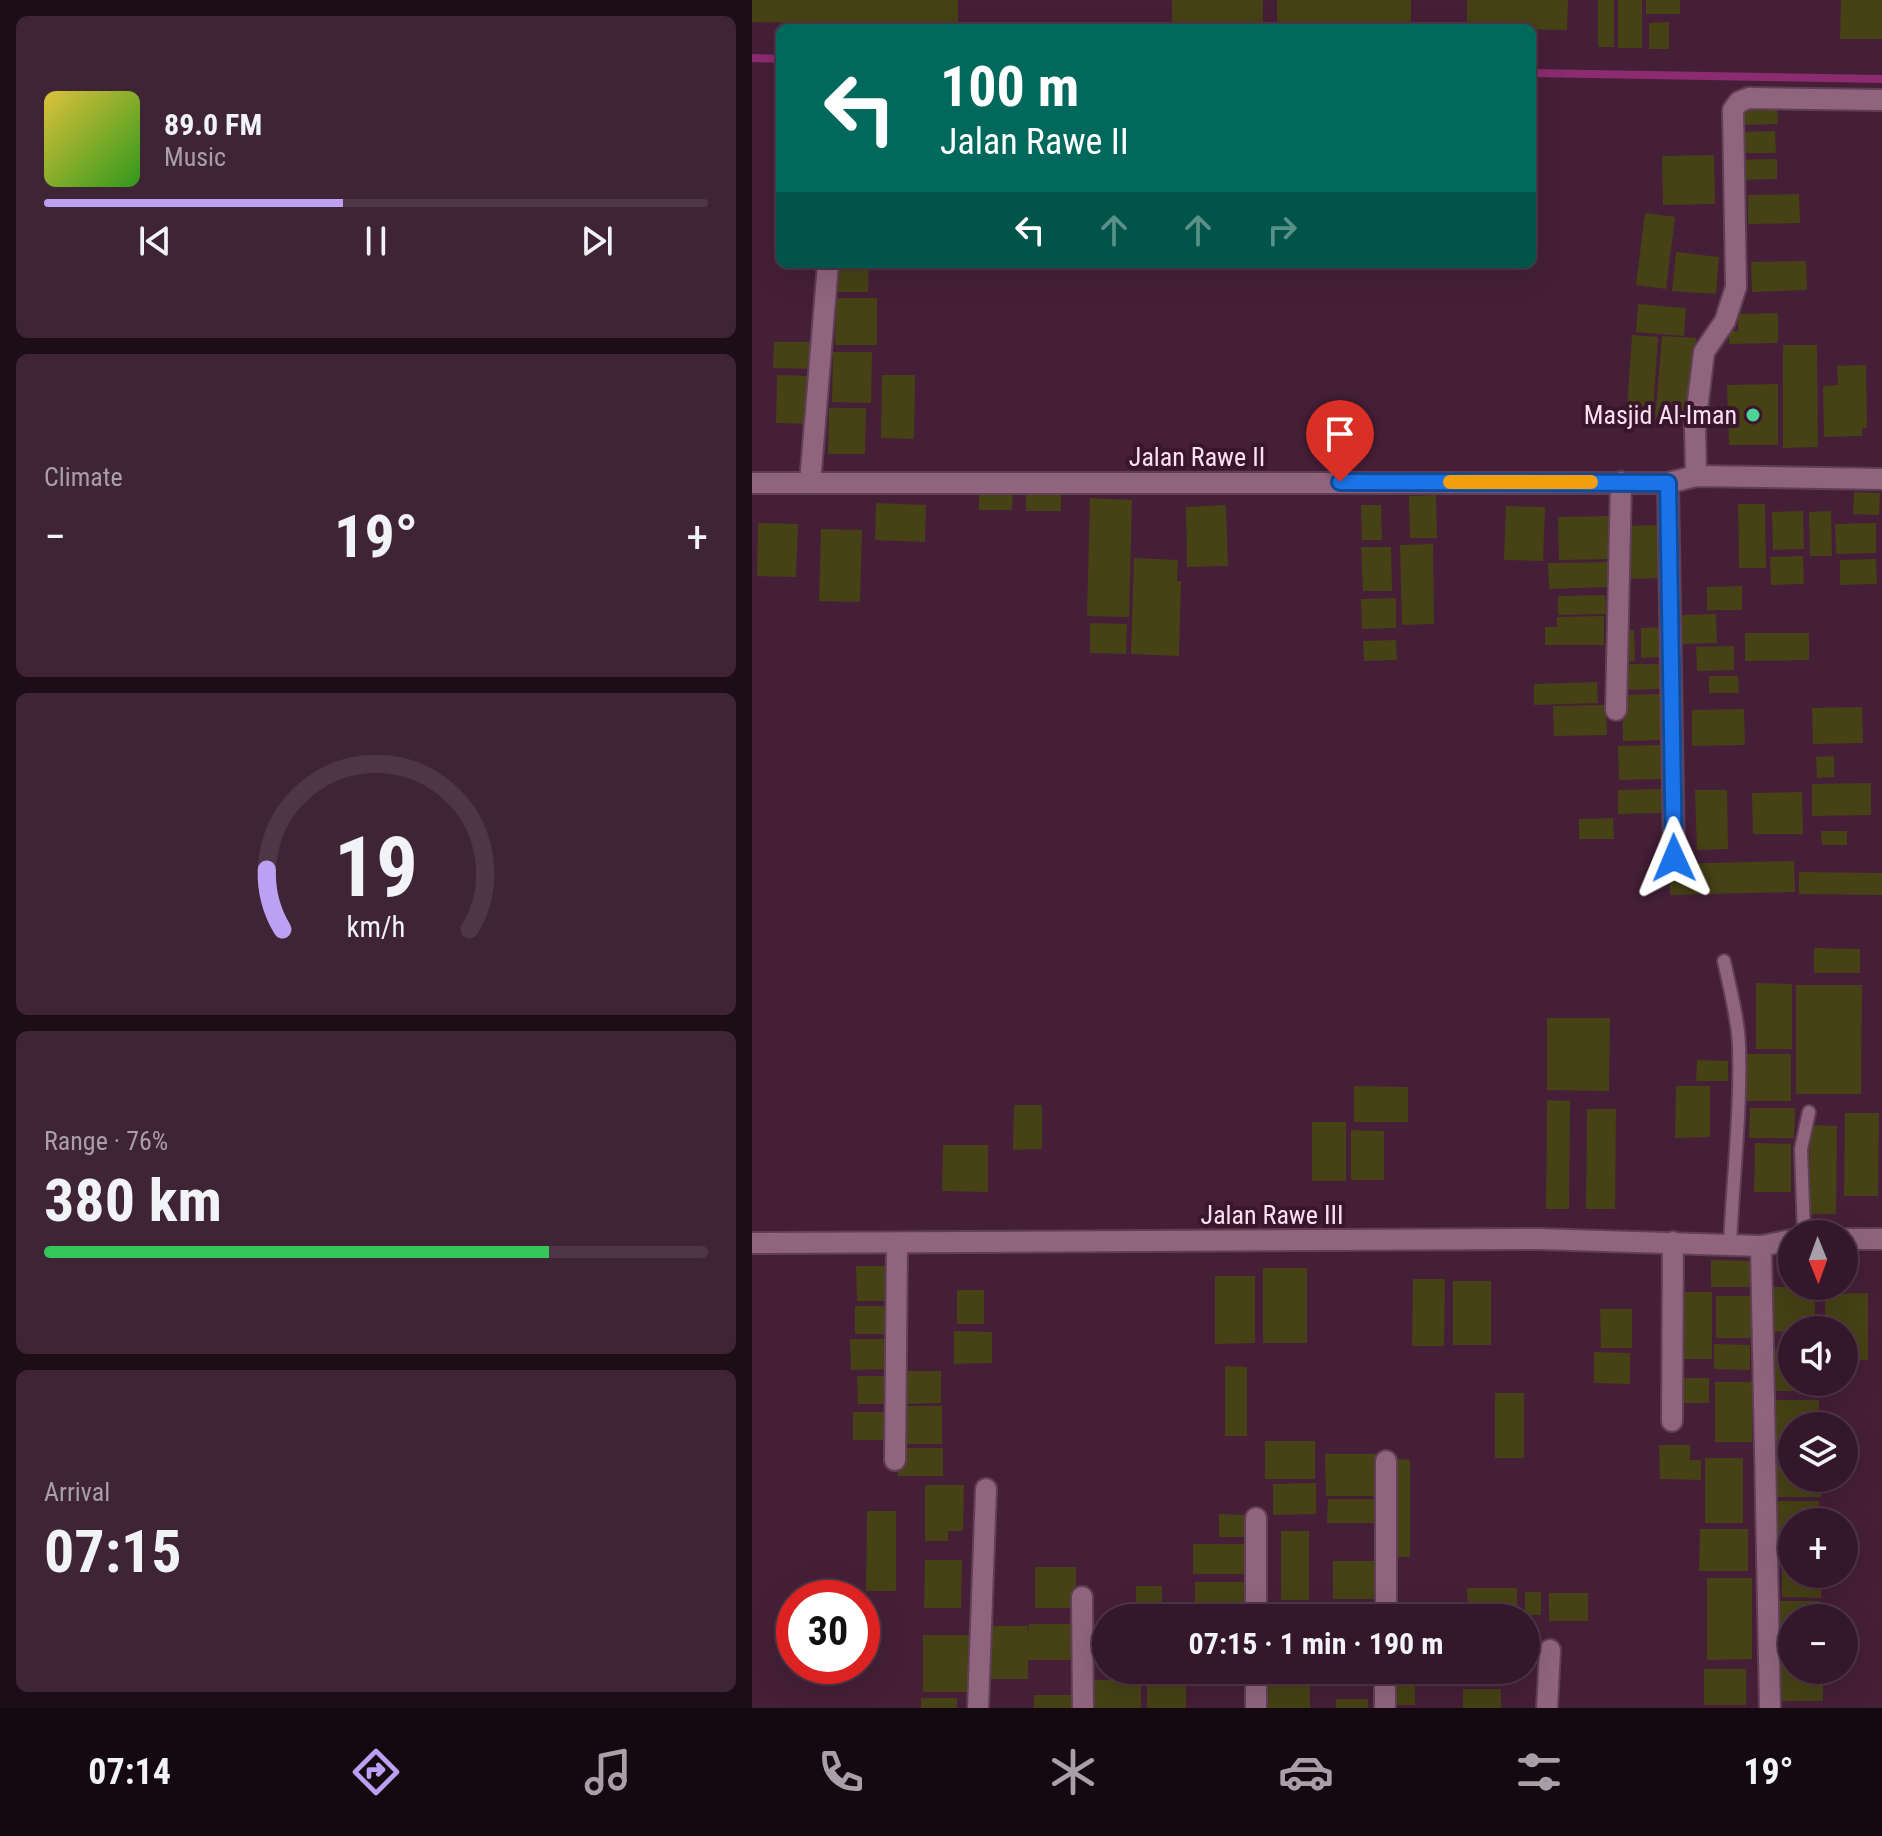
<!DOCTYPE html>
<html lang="en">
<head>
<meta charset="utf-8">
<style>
  :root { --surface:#34172a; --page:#3f2436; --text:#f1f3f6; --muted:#a99fa8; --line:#4e3647; --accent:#bca0f2 }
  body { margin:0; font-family:"Roboto Condensed",sans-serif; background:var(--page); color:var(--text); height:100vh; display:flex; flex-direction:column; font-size:30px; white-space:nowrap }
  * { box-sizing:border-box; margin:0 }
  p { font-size:26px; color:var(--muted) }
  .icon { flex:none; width:44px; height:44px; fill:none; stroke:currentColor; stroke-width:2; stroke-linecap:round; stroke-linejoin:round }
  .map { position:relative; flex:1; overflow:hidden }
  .panel { display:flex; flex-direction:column; gap:16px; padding:16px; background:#1d0d17; width:752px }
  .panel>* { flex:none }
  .top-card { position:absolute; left:24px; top:24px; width:760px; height:244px; border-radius:12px; box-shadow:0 8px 32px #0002,0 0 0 2px var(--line); background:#00695c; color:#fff; overflow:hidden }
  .needle { width:52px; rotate:179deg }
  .controls { position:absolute; left:1026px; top:1220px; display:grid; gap:16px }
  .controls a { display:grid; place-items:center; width:80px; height:80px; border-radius:50%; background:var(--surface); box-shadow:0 8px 32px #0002,0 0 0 2px var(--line); font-size:40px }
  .speed { position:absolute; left:24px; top:1580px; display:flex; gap:16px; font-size:40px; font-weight:700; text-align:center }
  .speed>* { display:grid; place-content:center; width:104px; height:104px; border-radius:50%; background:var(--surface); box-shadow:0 8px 32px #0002,0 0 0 2px var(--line); line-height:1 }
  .speed .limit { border:12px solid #d22; background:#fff; color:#111 }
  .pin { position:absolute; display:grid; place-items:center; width:68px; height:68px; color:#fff; margin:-82px -34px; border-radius:50% 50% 50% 0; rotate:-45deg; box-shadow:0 0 8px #0007 }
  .pin .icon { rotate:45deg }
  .me { position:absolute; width:88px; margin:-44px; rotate:359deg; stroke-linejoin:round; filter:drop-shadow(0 0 6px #0008) }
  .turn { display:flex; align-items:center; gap:28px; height:168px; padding:0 32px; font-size:36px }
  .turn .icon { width:104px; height:104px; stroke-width:2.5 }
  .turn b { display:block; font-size:56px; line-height:68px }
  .lanes { display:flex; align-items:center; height:76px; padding:0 32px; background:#0003; justify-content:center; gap:40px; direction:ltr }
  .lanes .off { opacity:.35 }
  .big { font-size:60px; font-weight:700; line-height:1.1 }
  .panel .widget { flex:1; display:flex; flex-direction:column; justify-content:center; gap:12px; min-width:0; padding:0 28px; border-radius:12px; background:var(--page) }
  .panel .dial { align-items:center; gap:0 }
  .dial svg { height:208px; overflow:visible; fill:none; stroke:var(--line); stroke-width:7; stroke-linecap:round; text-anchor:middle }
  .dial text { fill:var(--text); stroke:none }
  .song { display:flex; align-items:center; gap:24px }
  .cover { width:96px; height:96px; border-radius:12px; background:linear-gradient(135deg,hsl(50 70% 55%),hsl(110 70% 35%)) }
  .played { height:8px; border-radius:4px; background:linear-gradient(90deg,var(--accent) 45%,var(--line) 45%) }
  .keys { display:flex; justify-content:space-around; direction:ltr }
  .heat { display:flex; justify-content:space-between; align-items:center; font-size:44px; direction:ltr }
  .charge { height:12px; border-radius:6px; background:linear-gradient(90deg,#34c759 76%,var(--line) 0) }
  .trip { position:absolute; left:340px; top:1604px; width:448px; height:80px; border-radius:40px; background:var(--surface); box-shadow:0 8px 32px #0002,0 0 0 2px var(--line); font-weight:700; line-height:80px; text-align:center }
  .tab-bar { display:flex; height:128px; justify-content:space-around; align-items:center; background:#150911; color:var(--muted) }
  .tab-bar .icon { width:56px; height:56px }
  .tab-bar .selected { color:var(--accent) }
  .tab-bar b { font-size:36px; color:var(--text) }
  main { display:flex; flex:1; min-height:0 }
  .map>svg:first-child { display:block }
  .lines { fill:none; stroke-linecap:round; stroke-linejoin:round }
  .stream { stroke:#8c2b70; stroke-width:8 }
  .building { fill:#474116 }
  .service-casing { stroke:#603f55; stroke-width:16 }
  .minor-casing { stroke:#603f55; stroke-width:24 }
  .service { stroke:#90647f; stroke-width:12 }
  .minor { stroke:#90647f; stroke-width:20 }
  .route-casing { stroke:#114b97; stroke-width:20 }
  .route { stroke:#1a73e8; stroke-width:14 }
  .slow { stroke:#f59e0b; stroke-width:14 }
  .poi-dot { fill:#4dd39a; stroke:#3a152e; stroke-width:3 }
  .labels { text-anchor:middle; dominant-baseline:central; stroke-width:8; stroke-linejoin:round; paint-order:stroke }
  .poi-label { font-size:26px; fill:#fbe1f0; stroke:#3a152e; text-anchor:end }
  .street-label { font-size:26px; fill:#fbe1f0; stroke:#3a152e }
</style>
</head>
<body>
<main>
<section class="panel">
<div class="widget">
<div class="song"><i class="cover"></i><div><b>89.0 FM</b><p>Music</p></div></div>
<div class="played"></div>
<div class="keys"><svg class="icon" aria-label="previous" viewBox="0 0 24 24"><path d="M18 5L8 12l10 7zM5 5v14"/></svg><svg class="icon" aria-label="pause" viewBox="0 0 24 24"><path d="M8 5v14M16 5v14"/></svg><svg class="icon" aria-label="next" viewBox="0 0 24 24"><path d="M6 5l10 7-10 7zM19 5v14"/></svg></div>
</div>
<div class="widget"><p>Climate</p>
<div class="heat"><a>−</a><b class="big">19°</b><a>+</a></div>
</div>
<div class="widget dial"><svg viewBox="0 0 100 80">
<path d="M14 69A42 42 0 1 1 86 69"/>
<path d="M14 69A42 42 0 0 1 8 46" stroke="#bca0f2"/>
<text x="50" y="56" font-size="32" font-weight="700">19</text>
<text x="50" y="72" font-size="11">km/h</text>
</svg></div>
<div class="widget"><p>Range · 76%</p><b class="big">380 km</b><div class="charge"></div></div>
<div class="widget"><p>Arrival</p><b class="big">07:15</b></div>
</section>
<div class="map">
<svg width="1130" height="1708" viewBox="0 0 1130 1708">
  <rect width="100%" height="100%" fill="#451f38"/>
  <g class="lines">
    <!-- stream -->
    <g class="stream">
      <polyline points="0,58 28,59"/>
      <polyline points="780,73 1130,79"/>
    </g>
  </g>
  <!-- building -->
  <g class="building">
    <polygon points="0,0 206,0 206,28 118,28 118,24 0,22"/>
    <rect x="420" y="0" width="91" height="28"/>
    <rect x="525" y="0" width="134" height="28"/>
    <polygon points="715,0 816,0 815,30 715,28"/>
    <rect x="846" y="0" width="16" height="47"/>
    <rect x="866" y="0" width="24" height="48"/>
    <rect x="894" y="0" width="34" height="14"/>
    <polygon points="1089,0 1130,0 1130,39 1088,39"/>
    <polygon points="917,22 917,49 897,49 897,23"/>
    <polygon points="991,103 1025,103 1026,124 991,125"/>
    <polygon points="1023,131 1024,153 989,153 988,132"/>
    <polygon points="962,155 963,204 911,205 910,156"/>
    <polygon points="1025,159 1025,179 987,180 986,160"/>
    <polygon points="1047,194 1048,223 996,224 996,195"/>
    <polygon points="893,213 923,217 914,289 884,285"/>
    <polygon points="924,252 967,257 964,294 920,291"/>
    <polygon points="1054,261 1055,290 1000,292 999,262"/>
    <polygon points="86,264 117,264 116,292 85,292"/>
    <polygon points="84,298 125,298 125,345 83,345"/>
    <polygon points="886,304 934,308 932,336 884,332"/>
    <polygon points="1026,313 1026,343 977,344 977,331 986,331 986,314"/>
    <polygon points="880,335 906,337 901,411 875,408"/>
    <polygon points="910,336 944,338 938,421 903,419"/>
    <polygon points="22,342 64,342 63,369 21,368"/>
    <polygon points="1031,345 1065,345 1066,447 1031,448"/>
    <polygon points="81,352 120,352 119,403 80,402"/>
    <polygon points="1114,365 1115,428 1110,429 1110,436 1072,437 1071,386 1086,385 1085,366"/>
    <polygon points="25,375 60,376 59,424 24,423"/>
    <polygon points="130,375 163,375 162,439 129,438"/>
    <polygon points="1026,384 1026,445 977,445 975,385"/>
    <polygon points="77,408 114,408 113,454 76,454"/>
    <polygon points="227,489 261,490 260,510 227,510"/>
    <rect x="274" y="490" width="35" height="21"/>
    <polygon points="1102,492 1128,493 1127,515 1101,514"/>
    <polygon points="684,495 685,538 658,538 657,496"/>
    <polygon points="338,498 380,500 377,617 335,616"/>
    <polygon points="124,503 174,505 173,542 123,540"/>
    <polygon points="986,504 1013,504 1014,568 987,568"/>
    <polygon points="474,505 476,566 435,567 434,507"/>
    <polygon points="609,505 629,505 630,540 610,540"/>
    <polygon points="754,506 793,507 791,561 752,560"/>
    <polygon points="1051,511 1052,549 1021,550 1020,512"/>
    <polygon points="1079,511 1080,556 1058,556 1057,512"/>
    <polygon points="860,516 860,559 807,560 806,517"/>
    <polygon points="6,523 46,524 44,577 5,576"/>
    <polygon points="1124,523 1124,553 1084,554 1083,524"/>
    <polygon points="908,525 909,578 876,579 875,526"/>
    <polygon points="69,529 110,530 108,602 67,601"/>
    <polygon points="681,544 682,624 650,625 648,545"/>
    <polygon points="609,547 639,547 640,591 611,591"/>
    <polygon points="1051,556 1052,584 1019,585 1018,557"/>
    <polygon points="382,558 426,560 425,581 429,581 427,656 379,654"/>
    <polygon points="1124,559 1125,584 1088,585 1088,560"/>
    <polygon points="858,562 858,587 797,589 796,563"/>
    <polygon points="990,586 990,610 955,610 955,587"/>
    <polygon points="853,595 854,614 806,615 806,596"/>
    <polygon points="644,598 644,628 610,629 609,599"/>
    <polygon points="964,614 965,643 929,644 928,615"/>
    <polygon points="852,616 852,645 793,645 793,627 805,627 805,617"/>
    <polygon points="338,623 375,624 374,654 338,653"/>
    <polygon points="914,627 914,657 889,658 889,628"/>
    <polygon points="868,630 882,630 883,661 869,661"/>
    <polygon points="993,633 1057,633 1057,660 993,661"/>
    <polygon points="644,640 645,660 612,661 611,641"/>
    <polygon points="982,646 982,670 945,671 944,647"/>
    <polygon points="867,664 912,664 912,689 868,690"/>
    <polygon points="957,676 986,676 987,693 957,693"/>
    <polygon points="845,682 846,703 782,705 782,684"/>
    <polygon points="911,694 912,740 871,741 870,695"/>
    <polygon points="854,705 855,735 802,736 801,706"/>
    <polygon points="1110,707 1111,743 1061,744 1060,708"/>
    <polygon points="992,709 993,745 940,746 940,710"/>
    <polygon points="910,745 911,779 867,780 866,746"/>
    <polygon points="1082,756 1082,777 1065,778 1064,757"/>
    <polygon points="1119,783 1119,815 1060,816 1060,784"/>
    <polygon points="909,789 910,813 866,814 866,790"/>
    <polygon points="943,790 975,790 976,849 945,850"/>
    <polygon points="1050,792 1051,834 1001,834 1000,793"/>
    <polygon points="861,818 862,839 827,839 827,819"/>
    <polygon points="1069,831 1095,831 1095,845 1070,845"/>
    <polygon points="1042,861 1043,892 918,895 918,864"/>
    <polygon points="1047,872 1130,873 1130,895 1047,894"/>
    <polygon points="1062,948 1108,949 1108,973 1062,973"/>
    <polygon points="1004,983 1040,984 1040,1049 1004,1049"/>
    <polygon points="1044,985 1110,985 1109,1094 1044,1094"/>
    <polygon points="795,1018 858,1018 857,1091 795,1090"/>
    <rect x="992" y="1054" width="47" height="47"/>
    <polygon points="945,1060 976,1061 976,1081 944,1081"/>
    <polygon points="602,1086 656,1087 656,1122 602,1122"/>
    <polygon points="924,1086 958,1086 958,1137 923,1138"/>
    <polygon points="795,1100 818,1101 817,1209 794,1209"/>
    <polygon points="262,1105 290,1105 290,1149 261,1150"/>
    <polygon points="998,1108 1043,1108 1042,1138 997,1138"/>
    <polygon points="835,1109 864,1109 863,1209 834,1209"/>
    <polygon points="1093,1113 1127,1113 1126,1196 1092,1196"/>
    <rect x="560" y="1122" width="34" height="59"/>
    <polygon points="1058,1125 1085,1126 1084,1214 1057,1214"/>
    <polygon points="599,1130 632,1131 632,1180 599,1180"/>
    <polygon points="1003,1143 1039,1144 1039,1192 1002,1192"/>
    <polygon points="191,1145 236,1145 236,1192 190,1191"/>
    <polygon points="959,1260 1001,1261 1001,1287 959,1287"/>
    <polygon points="104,1266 136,1266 136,1301 105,1301"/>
    <rect x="511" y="1268" width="44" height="75"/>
    <polygon points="463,1276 503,1276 503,1343 463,1344"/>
    <polygon points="661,1279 693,1279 692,1346 660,1346"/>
    <rect x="701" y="1281" width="38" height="64"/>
    <polygon points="1018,1287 1063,1287 1063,1330 1018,1332"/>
    <rect x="205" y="1290" width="27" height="34"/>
    <rect x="926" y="1292" width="34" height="67"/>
    <polygon points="1116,1293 1116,1360 1092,1360 1092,1330 1073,1330 1073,1294"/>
    <rect x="964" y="1296" width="44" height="42"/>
    <rect x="103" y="1306" width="31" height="28"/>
    <polygon points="848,1309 880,1309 880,1348 849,1348"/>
    <polygon points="202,1331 240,1332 240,1363 202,1364"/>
    <polygon points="98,1339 139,1339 139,1369 99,1370"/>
    <polygon points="962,1344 998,1345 998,1370 962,1369"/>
    <polygon points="1018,1350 1040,1350 1040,1382 1059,1382 1059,1391 1018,1391"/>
    <polygon points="842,1352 878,1353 878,1384 842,1383"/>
    <polygon points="473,1366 495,1367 495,1436 473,1436"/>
    <polygon points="146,1371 189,1371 189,1403 146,1404"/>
    <polygon points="105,1376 136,1376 136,1404 106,1404"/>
    <rect x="924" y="1378" width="33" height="25"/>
    <rect x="963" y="1382" width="37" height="60"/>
    <rect x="743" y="1393" width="29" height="65"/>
    <polygon points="1017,1400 1067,1400 1067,1426 1040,1426 1040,1441 1017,1441"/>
    <polygon points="146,1406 190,1406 190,1444 145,1444"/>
    <rect x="101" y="1412" width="32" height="28"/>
    <rect x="513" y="1441" width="50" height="38"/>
    <polygon points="907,1445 938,1445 938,1460 949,1460 949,1480 908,1479"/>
    <rect x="146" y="1448" width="45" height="28"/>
    <polygon points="1020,1450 1040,1450 1040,1478 1069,1478 1069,1497 1020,1497"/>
    <polygon points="573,1454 626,1454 626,1496 574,1496"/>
    <rect x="953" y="1458" width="38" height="65"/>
    <polygon points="639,1459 658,1460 658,1557 639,1557"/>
    <polygon points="564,1483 564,1514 521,1515 521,1484"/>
    <polygon points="173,1485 212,1485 211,1531 196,1531 196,1541 173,1541"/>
    <polygon points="576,1499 622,1499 622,1523 575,1523"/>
    <polygon points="1020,1501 1067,1501 1067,1522 1040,1522 1040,1545 1020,1545"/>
    <polygon points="115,1511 144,1511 144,1591 114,1591"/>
    <polygon points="467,1514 497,1515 497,1537 467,1537"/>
    <polygon points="948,1529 996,1529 996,1571 947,1571"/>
    <rect x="529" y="1531" width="28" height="69"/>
    <rect x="441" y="1544" width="52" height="30"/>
    <polygon points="1030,1552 1040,1552 1040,1574 1069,1574 1069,1598 1030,1597"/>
    <polygon points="173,1560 210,1560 209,1608 172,1608"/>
    <rect x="581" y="1561" width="47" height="38"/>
    <rect x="283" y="1567" width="41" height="41"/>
    <polygon points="955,1578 1000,1578 1000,1659 955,1660"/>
    <rect x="443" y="1582" width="53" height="21"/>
    <rect x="384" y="1586" width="26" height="32"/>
    <polygon points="715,1588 765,1588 765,1618 716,1618"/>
    <rect x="773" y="1592" width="16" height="23"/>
    <rect x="797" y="1593" width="39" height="28"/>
    <polygon points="1025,1601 1067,1601 1067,1618 1040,1618 1040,1645 1025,1645"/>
    <rect x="457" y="1608" width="39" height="10"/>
    <polygon points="277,1624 324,1624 324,1660 276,1660 276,1679 234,1679 234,1626 276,1626 277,1637"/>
    <rect x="171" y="1635" width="46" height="57"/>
    <polygon points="1024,1656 1040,1656 1040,1670 1071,1670 1071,1701 1024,1701"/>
    <rect x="952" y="1669" width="42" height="36"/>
    <polygon points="456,1670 496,1670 497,1674 456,1674"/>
    <rect x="637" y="1670" width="26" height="35"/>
    <polygon points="434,1672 434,1708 395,1708 395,1673"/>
    <rect x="339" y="1680" width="50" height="28"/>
    <rect x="513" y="1685" width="45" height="23"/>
    <rect x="711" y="1689" width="38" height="19"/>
    <rect x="282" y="1695" width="43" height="13"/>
    <rect x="169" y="1698" width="36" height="10"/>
    <rect x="584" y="1699" width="32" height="9"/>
  </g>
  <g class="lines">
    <!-- service casing -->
    <g class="service-casing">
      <g id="service">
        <path d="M 972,961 C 978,989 986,1018 987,1046 C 989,1112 981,1179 978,1244"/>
        <polyline points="1052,1234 1049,1149 1057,1112"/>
      </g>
    </g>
    <!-- minor casing -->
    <g class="minor-casing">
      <g id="minor">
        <polyline points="944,476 943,426 952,352 973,321 984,287 981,110 987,102 997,98 1130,100"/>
        <polyline points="0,483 916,483 944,476 1130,479"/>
        <polyline points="58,483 76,264"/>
        <polyline points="916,483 922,858"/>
        <polyline points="864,710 869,482"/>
        <polyline points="1092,1239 1130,1239"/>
        <polyline points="0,1243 787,1239 1009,1246 1040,1240"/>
        <polyline points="1009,1246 1018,1708"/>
        <polyline points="920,1421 921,1242"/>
        <polyline points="143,1460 145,1244"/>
        <polyline points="504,1518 504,1618"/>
        <polyline points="330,1597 331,1708"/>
        <polyline points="634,1618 634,1461"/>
        <polyline points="504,1670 504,1708"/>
        <polyline points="226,1708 234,1489"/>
        <polyline points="633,1708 633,1670"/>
        <polyline points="795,1708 798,1650"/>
      </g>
    </g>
    <!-- service -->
    <use href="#service" class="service"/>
    <!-- minor -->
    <use href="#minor" class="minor"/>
  </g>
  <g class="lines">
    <!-- route casing -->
    <g class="route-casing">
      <polyline id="route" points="588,482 916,483 922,858"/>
    </g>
    <!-- route -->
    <use href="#route" class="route"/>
    <!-- slow -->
    <polyline class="slow" points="698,482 839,482"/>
  </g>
  <!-- markers -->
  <circle class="poi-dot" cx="1001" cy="415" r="8"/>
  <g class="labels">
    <!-- poi labels -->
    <g class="poi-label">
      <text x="985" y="415">Masjid Al-Iman</text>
    </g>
    <!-- street labels -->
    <g class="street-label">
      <text x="445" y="457">Jalan Rawe II</text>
      <text x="520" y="1215">Jalan Rawe III</text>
    </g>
  </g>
</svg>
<div class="controls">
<a><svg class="needle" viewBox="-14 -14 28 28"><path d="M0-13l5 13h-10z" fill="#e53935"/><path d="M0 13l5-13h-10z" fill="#a99fa8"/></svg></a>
<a><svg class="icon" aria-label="sound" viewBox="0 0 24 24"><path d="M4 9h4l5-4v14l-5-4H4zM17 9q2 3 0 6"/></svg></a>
<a><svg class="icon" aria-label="layers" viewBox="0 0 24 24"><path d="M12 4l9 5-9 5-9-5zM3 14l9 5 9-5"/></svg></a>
<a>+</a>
<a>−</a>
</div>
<div class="speed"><div class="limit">30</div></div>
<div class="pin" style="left:588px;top:482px;background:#d93025"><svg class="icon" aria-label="arrive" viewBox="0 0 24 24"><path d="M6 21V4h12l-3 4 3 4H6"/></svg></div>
<svg class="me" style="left:922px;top:858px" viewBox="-20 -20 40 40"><path d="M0-17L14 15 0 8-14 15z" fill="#1a73e8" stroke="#fff" stroke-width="4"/></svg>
<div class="trip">07:15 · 1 min · 190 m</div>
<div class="top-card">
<div class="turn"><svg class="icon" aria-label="left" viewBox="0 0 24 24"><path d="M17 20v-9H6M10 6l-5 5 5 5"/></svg><div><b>100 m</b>Jalan Rawe II</div></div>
<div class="lanes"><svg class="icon" aria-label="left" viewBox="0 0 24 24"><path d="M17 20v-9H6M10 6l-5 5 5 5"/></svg><svg class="icon off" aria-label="ahead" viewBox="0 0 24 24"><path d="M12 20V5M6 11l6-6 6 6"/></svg><svg class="icon off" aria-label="ahead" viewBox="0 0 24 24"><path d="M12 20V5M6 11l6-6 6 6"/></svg><svg class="icon off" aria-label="right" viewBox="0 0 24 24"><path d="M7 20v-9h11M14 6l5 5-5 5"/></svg></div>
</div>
</div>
</main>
<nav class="tab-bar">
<b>07:14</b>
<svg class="icon selected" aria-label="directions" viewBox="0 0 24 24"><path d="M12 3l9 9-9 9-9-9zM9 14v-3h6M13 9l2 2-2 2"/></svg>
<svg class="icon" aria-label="music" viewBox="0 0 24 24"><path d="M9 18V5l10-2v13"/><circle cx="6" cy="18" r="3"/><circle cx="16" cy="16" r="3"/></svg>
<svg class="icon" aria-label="phone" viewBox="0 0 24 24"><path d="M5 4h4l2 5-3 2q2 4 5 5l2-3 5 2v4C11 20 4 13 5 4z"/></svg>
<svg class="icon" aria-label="climate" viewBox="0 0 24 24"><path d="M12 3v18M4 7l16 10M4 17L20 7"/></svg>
<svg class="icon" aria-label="car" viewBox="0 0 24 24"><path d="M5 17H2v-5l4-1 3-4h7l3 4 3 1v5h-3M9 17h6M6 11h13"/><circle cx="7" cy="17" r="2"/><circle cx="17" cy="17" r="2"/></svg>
<svg class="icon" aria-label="filters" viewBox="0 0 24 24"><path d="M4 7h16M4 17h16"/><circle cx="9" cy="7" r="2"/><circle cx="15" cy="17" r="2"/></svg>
<b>19°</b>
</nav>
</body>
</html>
